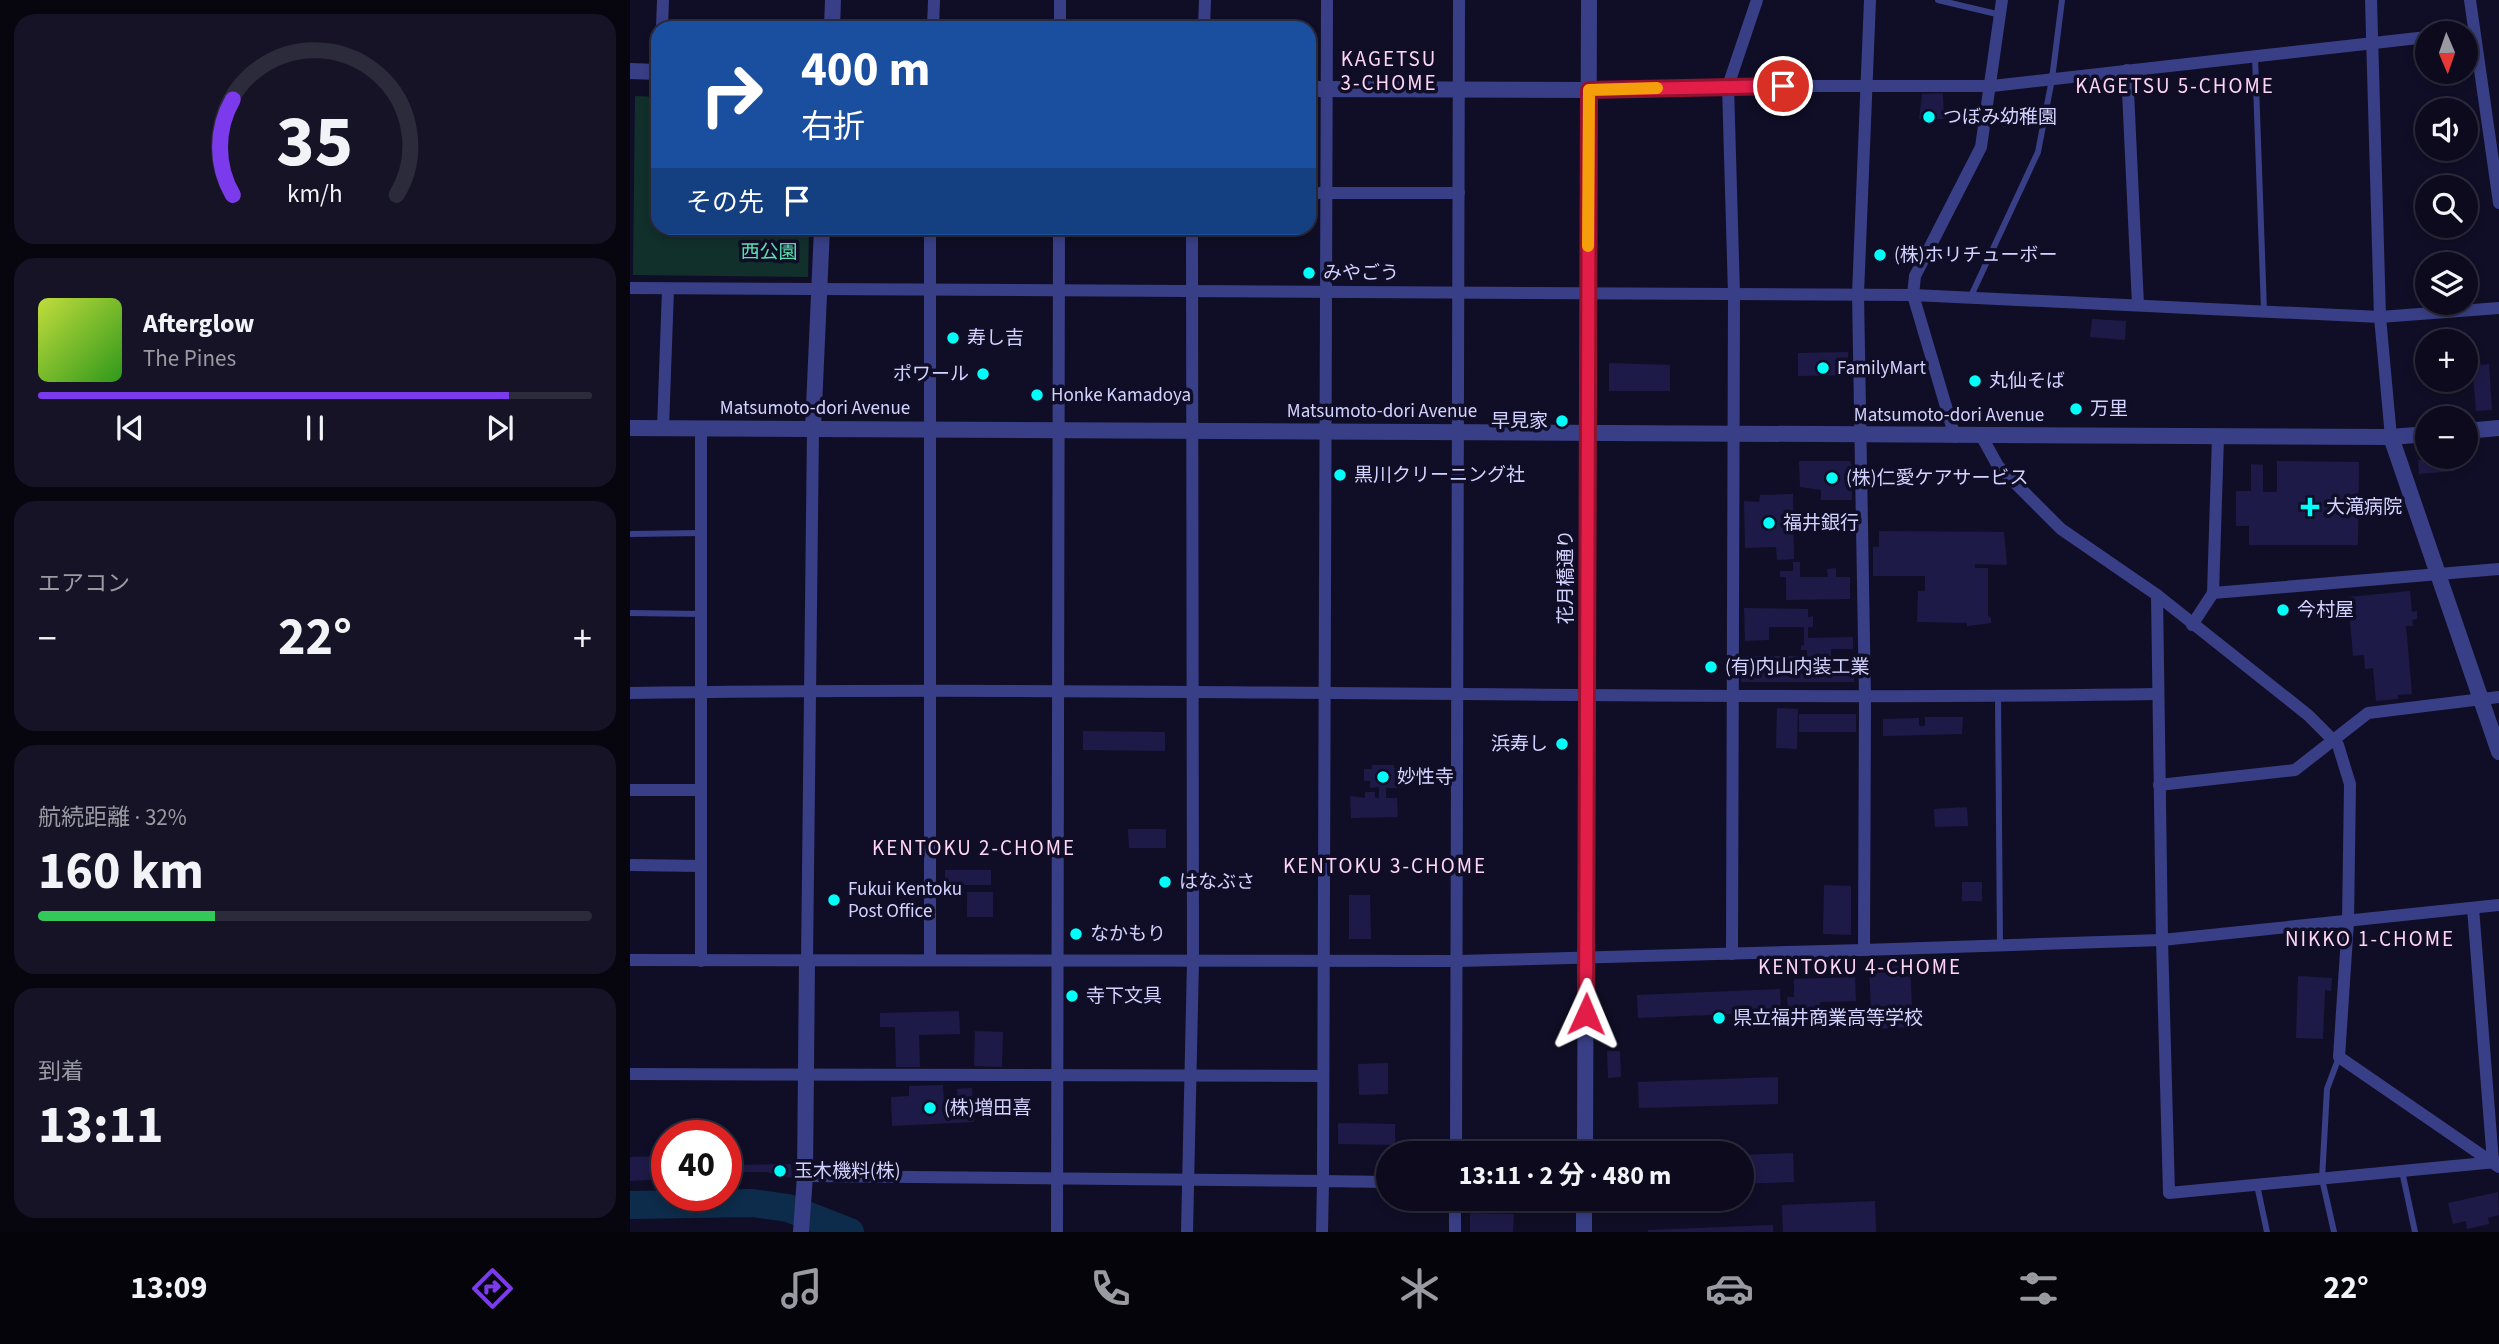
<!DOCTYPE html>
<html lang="ja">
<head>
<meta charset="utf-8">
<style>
  :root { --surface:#0c0a1c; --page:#151325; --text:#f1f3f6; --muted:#9a9aa3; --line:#2c2b3b; --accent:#7c3aed }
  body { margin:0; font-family:"Source Sans 3","Noto Sans JP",sans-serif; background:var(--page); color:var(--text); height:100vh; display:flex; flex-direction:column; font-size:26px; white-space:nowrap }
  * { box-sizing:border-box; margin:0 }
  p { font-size:23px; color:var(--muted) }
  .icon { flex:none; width:38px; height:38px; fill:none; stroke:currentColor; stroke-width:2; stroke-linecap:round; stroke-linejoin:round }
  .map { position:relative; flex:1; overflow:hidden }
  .panel { display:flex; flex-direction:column; gap:14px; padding:14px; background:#07060f; width:630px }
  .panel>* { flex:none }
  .hud { position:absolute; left:21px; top:21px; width:665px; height:214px; border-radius:21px; box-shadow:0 4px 10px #0003,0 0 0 2px var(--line); background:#1a4fa0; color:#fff; overflow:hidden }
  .needle { width:46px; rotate:178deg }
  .tools { position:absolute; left:1785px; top:21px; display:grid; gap:14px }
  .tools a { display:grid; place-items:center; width:63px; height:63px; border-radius:50%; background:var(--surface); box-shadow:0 4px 10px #0003,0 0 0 2px var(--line); font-size:35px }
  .speed { position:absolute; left:21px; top:1120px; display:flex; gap:14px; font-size:35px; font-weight:700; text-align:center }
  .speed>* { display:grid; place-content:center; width:91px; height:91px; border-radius:50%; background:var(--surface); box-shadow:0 4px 10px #0003,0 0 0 2px var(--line); line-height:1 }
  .speed .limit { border:10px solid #d22; background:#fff; color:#111 }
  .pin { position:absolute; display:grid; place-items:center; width:60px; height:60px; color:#fff; margin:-30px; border:4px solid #fff; border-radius:50%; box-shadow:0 2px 7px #0007 }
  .me { position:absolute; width:77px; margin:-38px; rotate:1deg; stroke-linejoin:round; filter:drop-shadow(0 0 5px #0008) }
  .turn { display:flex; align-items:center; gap:24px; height:147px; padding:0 35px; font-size:32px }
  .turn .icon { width:91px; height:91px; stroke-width:2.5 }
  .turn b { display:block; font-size:49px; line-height:60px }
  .then { display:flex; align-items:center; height:66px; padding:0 35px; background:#0003; gap:14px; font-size:26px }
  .big { font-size:52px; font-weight:700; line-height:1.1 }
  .panel .tile { flex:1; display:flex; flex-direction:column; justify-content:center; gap:10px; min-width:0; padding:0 24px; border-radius:21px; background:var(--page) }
  .panel .dial { align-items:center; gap:0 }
  .dial svg { height:182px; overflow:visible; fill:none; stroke:var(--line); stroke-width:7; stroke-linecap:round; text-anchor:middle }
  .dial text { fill:var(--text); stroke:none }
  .song { display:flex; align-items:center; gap:21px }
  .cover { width:84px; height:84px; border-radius:10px; background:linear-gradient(135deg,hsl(70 70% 55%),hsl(110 70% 35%)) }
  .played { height:7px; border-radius:4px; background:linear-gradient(90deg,var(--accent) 85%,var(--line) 85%) }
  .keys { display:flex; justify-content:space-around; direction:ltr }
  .heat { display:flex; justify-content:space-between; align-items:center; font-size:38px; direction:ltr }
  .charge { height:10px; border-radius:5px; background:linear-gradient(90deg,#34c759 32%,var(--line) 0) }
  .trip { position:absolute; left:746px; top:1141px; width:378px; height:70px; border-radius:35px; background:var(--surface); box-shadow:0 4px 10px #0003,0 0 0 2px var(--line); font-weight:700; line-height:70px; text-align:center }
  .tab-bar { display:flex; height:112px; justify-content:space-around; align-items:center; background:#05040b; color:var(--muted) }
  .tab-bar .icon { width:49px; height:49px }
  .tab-bar .selected { color:var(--accent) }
  .tab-bar b { font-size:32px; color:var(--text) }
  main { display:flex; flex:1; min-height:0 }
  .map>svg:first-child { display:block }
  .green { fill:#11302b }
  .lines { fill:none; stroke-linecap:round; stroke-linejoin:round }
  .river { stroke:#0d2c4b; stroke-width:28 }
  .building { fill:#1e1a47 }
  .service { stroke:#393f86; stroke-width:6 }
  .minor { stroke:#393f86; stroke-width:12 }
  .tertiary { stroke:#393f86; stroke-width:16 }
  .route-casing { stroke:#92132f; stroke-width:18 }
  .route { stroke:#e11d48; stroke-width:12 }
  .slow { stroke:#f59e0b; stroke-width:12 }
  .poi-dot { fill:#00fefb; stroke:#100e26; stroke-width:2.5 }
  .labels { text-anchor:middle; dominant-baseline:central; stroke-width:7; stroke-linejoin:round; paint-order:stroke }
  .poi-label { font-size:19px; fill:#d3d3ff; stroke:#100e26; text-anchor:start }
  .park-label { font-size:19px; fill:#5ce2b1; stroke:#100e26 }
  .street-label { font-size:19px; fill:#d3d3ff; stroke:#100e26 }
  .neighbourhood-label { font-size:21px; letter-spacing:2px; fill:#ffd5f5; stroke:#100e26 }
</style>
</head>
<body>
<main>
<section class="panel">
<div class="tile dial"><svg viewBox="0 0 100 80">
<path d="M14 69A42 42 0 1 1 86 69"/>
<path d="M14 69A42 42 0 0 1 14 27" stroke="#7c3aed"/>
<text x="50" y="56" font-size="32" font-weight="700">35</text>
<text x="50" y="72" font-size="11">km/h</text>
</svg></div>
<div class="tile">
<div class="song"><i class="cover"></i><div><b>Afterglow</b><p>The Pines</p></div></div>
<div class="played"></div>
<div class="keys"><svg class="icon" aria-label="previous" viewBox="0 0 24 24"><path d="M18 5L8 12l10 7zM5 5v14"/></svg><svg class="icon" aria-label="pause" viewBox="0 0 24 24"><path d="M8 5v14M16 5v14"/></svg><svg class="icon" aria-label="next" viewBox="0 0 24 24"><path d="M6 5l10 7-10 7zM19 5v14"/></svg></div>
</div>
<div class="tile"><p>エアコン</p>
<div class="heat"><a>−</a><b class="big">22°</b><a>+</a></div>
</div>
<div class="tile"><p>航続距離 · 32%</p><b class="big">160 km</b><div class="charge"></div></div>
<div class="tile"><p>到着</p><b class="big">13:11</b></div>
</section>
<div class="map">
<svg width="1869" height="1232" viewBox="0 0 1869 1232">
  <rect width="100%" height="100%" fill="#100e26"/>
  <!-- green -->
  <polygon class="green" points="5,96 28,97 28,228 179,228 178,277 3,275"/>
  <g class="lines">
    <!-- river -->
    <polyline class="river" points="0,1205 122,1203 158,1208 220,1232"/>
  </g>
  <!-- building -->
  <g class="building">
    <polygon points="1313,93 1314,119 1289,119 1292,94"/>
    <polygon points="1462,319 1496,321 1495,340 1460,337"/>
    <polygon points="1218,352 1219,375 1168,376 1168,353"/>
    <polygon points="1850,362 1851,365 1859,364 1862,410 1846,411 1842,363"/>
    <polygon points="979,363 1040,365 1040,391 979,391"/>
    <polygon points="1824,457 1825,471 1789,474 1788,460"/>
    <polygon points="1169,461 1220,461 1222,466 1222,500 1191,500 1191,490 1170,487"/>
    <polygon points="1647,461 1729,462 1728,545 1619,545 1619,526 1606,526 1606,491 1621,491 1621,464 1633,465 1633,492 1647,492"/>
    <polygon points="1163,494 1164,559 1147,560 1146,547 1115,548 1114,501 1129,502 1130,495"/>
    <polygon points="1249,531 1374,532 1377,565 1345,564 1345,568 1358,568 1358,616 1361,618 1361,623 1337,626 1337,623 1287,622 1288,591 1295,591 1295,576 1243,576 1243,547 1249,547"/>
    <polygon points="1163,562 1170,562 1170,577 1198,577 1197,569 1206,568 1206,577 1220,577 1220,599 1156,600 1156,577 1150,577 1150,571 1163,571"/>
    <polygon points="1780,591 1782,612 1787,611 1787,619 1782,620 1783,626 1776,626 1782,694 1768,695 1768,699 1746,701 1743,668 1735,669 1734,655 1723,656 1718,597"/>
    <polygon points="1114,608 1178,609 1178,617 1183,616 1183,627 1178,627 1178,638 1223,637 1223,649 1201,649 1201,671 1224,670 1224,682 1111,682 1112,656 1177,656 1177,650 1171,650 1171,646 1174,645 1174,627 1139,627 1139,640 1115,641"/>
    <polygon points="1147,708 1168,709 1167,749 1146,748"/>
    <rect x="1169" y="714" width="57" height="18"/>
    <polygon points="1295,717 1333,717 1332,734 1253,736 1253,719 1289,718 1289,726 1295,726"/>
    <polygon points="453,731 535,732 535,751 453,750"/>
    <polygon points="742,765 764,765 764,768 769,768 770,788 756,788 756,798 767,798 768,817 721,818 720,796 735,798 735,792 745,792 745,798 749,798 749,787 740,788 740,781 734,781 734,769 742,769"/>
    <polygon points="1337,807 1338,826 1305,827 1304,809"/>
    <polygon points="498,829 536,829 536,848 499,848"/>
    <rect x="315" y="870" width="46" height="15"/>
    <rect x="1332" y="882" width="20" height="19"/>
    <polygon points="1194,885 1221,886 1221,935 1193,934"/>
    <rect x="337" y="892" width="26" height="25"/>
    <polygon points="719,895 740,895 741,939 719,939"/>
    <polygon points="1280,965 1283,1027 1242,1029 1239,967"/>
    <polygon points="1668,976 1702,978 1701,991 1695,990 1693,1039 1666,1038"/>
    <polygon points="1225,977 1226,1001 1190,1002 1191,1009 1174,1009 1174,1015 1159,1015 1157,997 1164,997 1164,979"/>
    <polygon points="1150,989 1151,1012 1008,1018 1007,995"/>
    <polygon points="329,1011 330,1034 289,1035 290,1067 266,1067 265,1027 250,1027 250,1013"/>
    <polygon points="345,1031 373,1032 372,1067 344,1066"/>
    <polygon points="977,1051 990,1051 991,1077 978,1078"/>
    <polygon points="758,1063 758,1094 729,1095 728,1064"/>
    <polygon points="1148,1077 1148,1104 1009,1108 1008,1082"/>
    <polygon points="313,1085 314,1104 328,1104 327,1089 342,1088 344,1122 262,1126 261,1097 279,1096 279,1086"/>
    <polygon points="708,1123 765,1124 765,1145 708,1144"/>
    <rect x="975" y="1142" width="19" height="11"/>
    <polygon points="1163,1153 1164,1182 1111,1184 1111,1155"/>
    <polygon points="32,1156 34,1179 0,1181 0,1157"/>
    <polygon points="161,1164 162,1178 136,1172 111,1172 110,1165"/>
    <polygon points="1868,1192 1869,1215 1858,1218 1859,1224 1837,1229 1836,1221 1823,1224 1818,1203"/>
    <polygon points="1245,1201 1246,1232 1153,1232 1152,1205"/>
    <polygon points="840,1213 884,1214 883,1232 840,1232"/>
    <polygon points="1143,1225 1143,1232 1018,1232 1018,1230"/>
  </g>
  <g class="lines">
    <!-- service -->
    <g class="service">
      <polyline points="1308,0 1371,15"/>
      <polyline points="1625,56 1634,311"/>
      <polyline points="1341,296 1408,152 1422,79 1432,0"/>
      <polyline points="0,534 72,533"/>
      <polyline points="0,613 72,614"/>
      <polyline points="1368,696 1370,946"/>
      <polyline points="1772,1171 1785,1232"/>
      <polyline points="1627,1185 1637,1232"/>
      <polyline points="1704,1232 1692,1179 1697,1089 1709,1057"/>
    </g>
    <!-- minor -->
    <g class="minor">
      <polyline points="1741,0 1750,317 1761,437"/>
      <polyline points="1840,0 1869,203"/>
      <polyline points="32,28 33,0"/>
      <polyline points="303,28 304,0"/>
      <polyline points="430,28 430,0"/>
      <polyline points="574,28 575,0"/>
      <polyline points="1497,70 1508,305"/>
      <polyline points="959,90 1098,86 1362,86 1797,37"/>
      <polyline points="679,193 829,193"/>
      <polyline points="0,288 1283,295 1750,317 1869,308"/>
      <polyline points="33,428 38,289"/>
      <polyline points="1325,437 1283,295 1285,276 1351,147 1372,0"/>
      <polyline points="1352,437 1368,466 1431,529 1527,595 1678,715 1708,745 1720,784 1718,922 1709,1057 1869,1167"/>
      <polyline points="1583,593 1869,569"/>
      <polyline points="1527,595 1532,940 1539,1193 1866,1162"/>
      <polyline points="1562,625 1583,593 1588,437"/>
      <path d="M 0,693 C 509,685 1018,702 1528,694"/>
      <polyline points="1529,785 1665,770 1738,713 1869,697"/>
      <polyline points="0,790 71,790"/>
      <polyline points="0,865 71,866"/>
      <polyline points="1843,908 1863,1162"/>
      <polyline points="1234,950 1235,698 1228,294 1240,0"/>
      <polyline points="1102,954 1104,294 1098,86 1127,0"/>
      <polyline points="300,959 300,228"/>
      <polyline points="0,960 827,961 1234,950 1532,940 1869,905"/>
      <polyline points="71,961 71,428"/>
      <polyline points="177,961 183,429"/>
      <polyline points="0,1074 693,1076"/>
      <polyline points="826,1153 829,0"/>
      <polyline points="175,1176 693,1181 697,0"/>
      <polyline points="427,1232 429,228"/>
      <polyline points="557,1232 563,961 562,228"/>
      <polyline points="692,1232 693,1181 758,1182"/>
      <polyline points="825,1232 825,1199"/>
    </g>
    <!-- tertiary -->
    <g class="tertiary">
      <polyline points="202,28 203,0"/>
      <polyline points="0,71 28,72"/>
      <polyline points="679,89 959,90"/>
      <polyline points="0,428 1761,437 1797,434"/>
      <polyline points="183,429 192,228"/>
      <polyline points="1836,431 1869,428"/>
      <polyline points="1761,437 1869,752"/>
      <polyline points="955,1153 959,0"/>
      <polyline points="171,1232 175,1176 177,961"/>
      <polyline points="954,1232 954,1199"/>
    </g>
  </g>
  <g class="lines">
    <!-- route casing -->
    <g class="route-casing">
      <polyline id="route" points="956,1014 959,90 1153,86"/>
    </g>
    <!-- route -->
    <use href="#route" class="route"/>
    <!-- slow -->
    <polyline class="slow" points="958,246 959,90 1027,88"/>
  </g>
  <!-- markers -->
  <g class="poi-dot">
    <circle cx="1299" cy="117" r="7"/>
    <circle cx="1250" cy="255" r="7"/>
    <circle cx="679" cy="273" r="7"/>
    <circle cx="323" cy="338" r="7"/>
    <circle cx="1193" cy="368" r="7"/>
    <circle cx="353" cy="374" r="7"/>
    <circle cx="1345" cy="381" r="7"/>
    <circle cx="407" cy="395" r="7"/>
    <circle cx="1446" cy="409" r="7"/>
    <circle cx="932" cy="421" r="7"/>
    <circle cx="710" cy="475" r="7"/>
    <circle cx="1202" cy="478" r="7"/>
    <path d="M1676.5 496.5h7v7h7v7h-7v7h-7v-7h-7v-7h7z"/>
    <circle cx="1139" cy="523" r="7"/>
    <circle cx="1653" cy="610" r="7"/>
    <circle cx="1081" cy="667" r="7"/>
    <circle cx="932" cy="744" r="7"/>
    <circle cx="753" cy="777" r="7"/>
    <circle cx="535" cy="882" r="7"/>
    <circle cx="204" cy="900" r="7"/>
    <circle cx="446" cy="934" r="7"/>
    <circle cx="442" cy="996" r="7"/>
    <circle cx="1089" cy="1018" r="7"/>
    <circle cx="300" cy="1108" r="7"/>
    <circle cx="150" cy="1171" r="7"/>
  </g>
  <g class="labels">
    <!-- poi labels -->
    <g class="poi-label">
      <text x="1313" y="117">つぼみ幼稚園</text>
      <text x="1264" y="255">(株)ホリチューボー</text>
      <text x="693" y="273">みやごう</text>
      <text x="337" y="338">寿し吉</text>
      <text x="1207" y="368">FamilyMart</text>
      <text x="339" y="374" text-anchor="end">ポワール</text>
      <text x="1359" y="381">丸仙そば</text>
      <text x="421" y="395">Honke Kamadoya</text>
      <text x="1460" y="409">万里</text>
      <text x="918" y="421" text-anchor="end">早見家</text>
      <text x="724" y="475">黒川クリーニング社</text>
      <text x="1216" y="478">(株)仁愛ケアサービス</text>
      <text x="1696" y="507">大滝病院</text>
      <text x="1153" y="523">福井銀行</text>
      <text x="1667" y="610">今村屋</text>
      <text x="1095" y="667">(有)内山内装工業</text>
      <text x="918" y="744" text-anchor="end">浜寿し</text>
      <text x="767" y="777">妙性寺</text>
      <text x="549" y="882">はなぶさ</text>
      <text x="218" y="889">Fukui Kentoku<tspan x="218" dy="22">Post Office</tspan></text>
      <text x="460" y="934">なかもり</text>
      <text x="456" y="996">寺下文具</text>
      <text x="1103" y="1018">県立福井商業高等学校</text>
      <text x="314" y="1108">(株)増田喜</text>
      <text x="164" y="1171">玉木機料(株)</text>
    </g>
    <!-- park labels -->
    <g class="park-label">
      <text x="139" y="252">西公園</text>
    </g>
    <!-- street labels -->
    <g class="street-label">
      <text x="185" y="408">Matsumoto-dori Avenue</text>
      <text x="752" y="411">Matsumoto-dori Avenue</text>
      <text x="1319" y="415">Matsumoto-dori Avenue</text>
      <text transform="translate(936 577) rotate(-90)">花月橋通り</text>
    </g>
    <!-- neighbourhood labels -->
    <g class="neighbourhood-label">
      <text x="759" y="59">KAGETSU<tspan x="759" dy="24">3-CHOME</tspan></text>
      <text x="1545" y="86">KAGETSU 5-CHOME</text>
      <text x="344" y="848">KENTOKU 2-CHOME</text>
      <text x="755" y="866">KENTOKU 3-CHOME</text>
      <text x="1740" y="939">NIKKO 1-CHOME</text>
      <text x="1230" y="967">KENTOKU 4-CHOME</text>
    </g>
  </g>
</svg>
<div class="tools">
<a><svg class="needle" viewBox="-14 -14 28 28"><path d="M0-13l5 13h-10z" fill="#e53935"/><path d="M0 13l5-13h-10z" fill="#9a9aa3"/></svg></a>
<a><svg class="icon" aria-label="sound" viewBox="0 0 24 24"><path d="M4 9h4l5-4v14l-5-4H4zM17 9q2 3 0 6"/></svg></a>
<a><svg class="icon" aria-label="search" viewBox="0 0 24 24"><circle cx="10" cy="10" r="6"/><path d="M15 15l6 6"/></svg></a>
<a><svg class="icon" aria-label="layers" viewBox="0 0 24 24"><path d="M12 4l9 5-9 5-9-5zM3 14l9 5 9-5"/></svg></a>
<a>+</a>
<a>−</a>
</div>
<div class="speed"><div class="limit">40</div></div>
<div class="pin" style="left:1153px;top:86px;background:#d93025"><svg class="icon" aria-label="arrive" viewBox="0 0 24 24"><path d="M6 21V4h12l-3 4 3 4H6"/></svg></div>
<svg class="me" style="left:956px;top:1014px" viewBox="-20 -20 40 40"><path d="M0-17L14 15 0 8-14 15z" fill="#e11d48" stroke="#fff" stroke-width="4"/></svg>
<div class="trip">13:11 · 2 分 · 480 m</div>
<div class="hud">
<div class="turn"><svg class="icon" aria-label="right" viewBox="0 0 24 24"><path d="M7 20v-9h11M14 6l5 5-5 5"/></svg><div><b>400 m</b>右折</div></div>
<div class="then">その先<svg class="icon" aria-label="arrive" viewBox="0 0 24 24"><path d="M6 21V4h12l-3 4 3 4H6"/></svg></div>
</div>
</div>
</main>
<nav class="tab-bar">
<b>13:09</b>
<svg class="icon selected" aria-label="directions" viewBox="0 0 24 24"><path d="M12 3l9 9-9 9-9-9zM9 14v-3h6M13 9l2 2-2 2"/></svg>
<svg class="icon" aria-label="music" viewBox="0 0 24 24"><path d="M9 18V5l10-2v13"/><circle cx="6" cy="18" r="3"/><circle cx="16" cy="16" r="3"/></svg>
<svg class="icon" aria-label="phone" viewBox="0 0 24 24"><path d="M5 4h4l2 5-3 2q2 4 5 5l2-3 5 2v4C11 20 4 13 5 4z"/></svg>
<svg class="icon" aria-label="climate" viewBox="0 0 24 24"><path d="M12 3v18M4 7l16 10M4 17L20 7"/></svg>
<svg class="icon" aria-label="car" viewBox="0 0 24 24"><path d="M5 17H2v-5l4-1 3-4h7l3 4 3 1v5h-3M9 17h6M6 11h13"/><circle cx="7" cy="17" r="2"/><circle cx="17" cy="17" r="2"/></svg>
<svg class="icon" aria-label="filters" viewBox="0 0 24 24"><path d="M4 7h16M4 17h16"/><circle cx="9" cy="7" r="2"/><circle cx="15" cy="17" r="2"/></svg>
<b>22°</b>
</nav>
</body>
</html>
